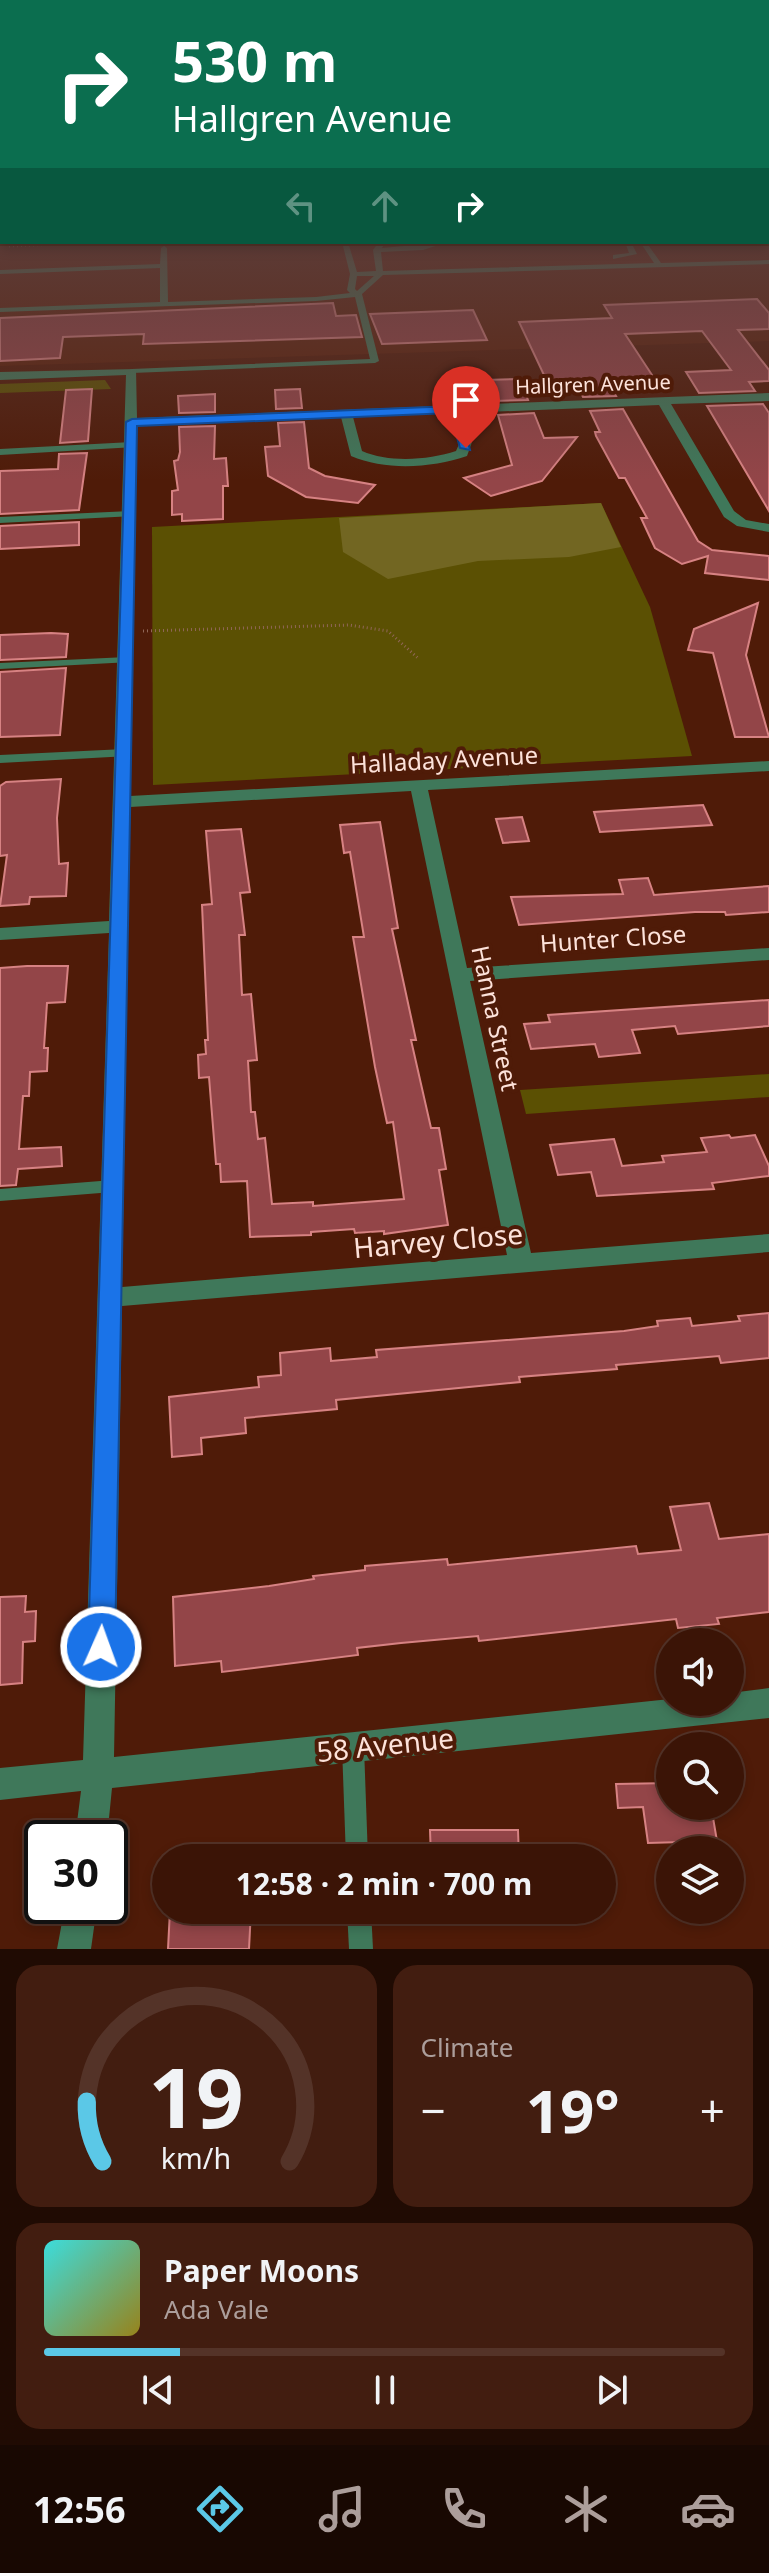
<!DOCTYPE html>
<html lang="en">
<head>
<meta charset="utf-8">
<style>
  :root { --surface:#3b1406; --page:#421d10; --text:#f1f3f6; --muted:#ac9e9b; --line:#543328; --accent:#5bc8e7 }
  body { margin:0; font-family:"Noto Sans",sans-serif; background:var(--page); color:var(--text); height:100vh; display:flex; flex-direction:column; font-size:30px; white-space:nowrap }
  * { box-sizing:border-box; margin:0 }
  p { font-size:26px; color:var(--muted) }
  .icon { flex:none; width:44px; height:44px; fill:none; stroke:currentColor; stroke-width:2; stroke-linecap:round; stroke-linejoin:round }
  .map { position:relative; height:1949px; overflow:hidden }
  .drawer { display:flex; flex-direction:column; gap:16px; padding:16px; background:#200b03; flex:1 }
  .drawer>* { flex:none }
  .banner { position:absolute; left:0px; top:0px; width:770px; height:244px; box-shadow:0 4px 12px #0003,0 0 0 2px var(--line); background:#0b6e4f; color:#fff; overflow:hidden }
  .buttons { position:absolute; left:656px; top:1628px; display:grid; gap:16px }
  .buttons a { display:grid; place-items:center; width:88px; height:88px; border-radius:50%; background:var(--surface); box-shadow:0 4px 12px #0003,0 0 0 2px var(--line); font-size:40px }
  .speed { position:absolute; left:24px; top:1820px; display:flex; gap:16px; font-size:40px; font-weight:700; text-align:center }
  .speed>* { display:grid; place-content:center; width:104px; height:104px; border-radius:50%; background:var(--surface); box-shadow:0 4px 12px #0003,0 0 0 2px var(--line); line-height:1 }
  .speed .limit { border:4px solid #111; border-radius:12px; background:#fff; color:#111 }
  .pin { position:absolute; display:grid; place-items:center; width:68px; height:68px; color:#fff; margin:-82px -34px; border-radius:50% 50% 50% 0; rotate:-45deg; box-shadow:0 0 8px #0007 }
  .pin .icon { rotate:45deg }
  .me { position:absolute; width:88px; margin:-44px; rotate:2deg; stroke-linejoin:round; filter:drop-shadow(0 0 6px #0008) }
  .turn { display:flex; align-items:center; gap:28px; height:168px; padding:0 40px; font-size:36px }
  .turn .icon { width:104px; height:104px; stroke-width:2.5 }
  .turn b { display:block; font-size:56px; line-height:68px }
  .lanes { display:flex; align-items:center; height:76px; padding:0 40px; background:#0003; justify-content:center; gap:40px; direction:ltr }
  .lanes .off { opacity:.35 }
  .big { font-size:60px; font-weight:700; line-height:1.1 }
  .drawer .card { flex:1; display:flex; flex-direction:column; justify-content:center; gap:12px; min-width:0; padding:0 28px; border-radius:24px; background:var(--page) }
  .drawer .dial { align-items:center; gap:0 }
  .dial svg { height:208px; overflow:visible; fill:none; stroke:var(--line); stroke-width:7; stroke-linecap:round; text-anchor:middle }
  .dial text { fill:var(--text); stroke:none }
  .song { display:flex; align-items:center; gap:24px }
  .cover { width:96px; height:96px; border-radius:12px; background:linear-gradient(135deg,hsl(180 70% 55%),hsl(50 70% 35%)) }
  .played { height:8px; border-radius:4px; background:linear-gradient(90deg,var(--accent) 20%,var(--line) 20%) }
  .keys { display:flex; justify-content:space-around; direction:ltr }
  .heat { display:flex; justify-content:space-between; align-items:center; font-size:44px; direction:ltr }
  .drawer .tiles { flex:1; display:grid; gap:16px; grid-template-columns:1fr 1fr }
  .card:last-child { grid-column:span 2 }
  .trip { position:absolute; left:152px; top:1844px; width:464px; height:80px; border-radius:40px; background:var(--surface); box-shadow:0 4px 12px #0003,0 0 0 2px var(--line); font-weight:700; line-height:80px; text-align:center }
  .menu { display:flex; height:128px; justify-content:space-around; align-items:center; background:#180802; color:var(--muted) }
  .menu .icon { width:56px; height:56px }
  .menu .selected { color:var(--accent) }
  .menu b { font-size:36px; color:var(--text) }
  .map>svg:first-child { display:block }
  .built { fill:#5b210a }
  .green { fill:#5b5003 }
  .forest { fill:#726622 }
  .building { fill:#934548; stroke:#d78283; stroke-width:2 }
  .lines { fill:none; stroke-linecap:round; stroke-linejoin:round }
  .path { stroke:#906657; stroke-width:3; stroke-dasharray:1 3; stroke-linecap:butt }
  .lane { fill:#3f785a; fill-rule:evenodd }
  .street { fill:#3f785a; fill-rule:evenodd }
  .primary { fill:#3bc185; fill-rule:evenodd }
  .route { fill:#1a73e8; stroke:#114b97; stroke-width:2 }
  .labels { text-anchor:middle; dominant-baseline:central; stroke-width:8; stroke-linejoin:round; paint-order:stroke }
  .far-street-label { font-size:20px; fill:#fde2da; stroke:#4f1b08 }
  .street-label { font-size:24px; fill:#fde2da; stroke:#4f1b08 }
  .near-street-label { font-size:28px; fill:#fde2da; stroke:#4f1b08 }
</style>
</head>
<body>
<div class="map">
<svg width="769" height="1949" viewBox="0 0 769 1949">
  <rect width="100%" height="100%" fill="#4f1b08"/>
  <!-- built -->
  <polygon class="built" points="769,223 769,341 0,366 0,245 382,242 377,249 414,249 447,242 768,242"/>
  <!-- green -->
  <g class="green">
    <polygon points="105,380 111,389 0,393 0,384"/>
    <polygon points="601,503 650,607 692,756 153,785 152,527"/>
    <polygon points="769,1074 769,1097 526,1114 520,1090"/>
  </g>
  <!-- forest -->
  <polygon class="forest" points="601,503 621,547 569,557 478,561 388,579 343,552 339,518"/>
  <!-- building -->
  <g class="building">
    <polygon points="757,299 769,313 769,329 738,330 769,370 769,381 749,382 755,391 699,393 686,372 731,370 702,331 625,334 658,384 611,387 616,396 583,397 579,389 551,390 519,322 612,318 604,305"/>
    <polygon points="333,303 336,316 356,315 362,337 143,344 144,334 63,337 60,358 0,361 0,318"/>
    <polygon points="473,310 487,340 382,344 370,314"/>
    <polygon points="520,379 528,400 493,401 486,380"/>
    <polygon points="92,389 88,441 60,443 66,390"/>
    <polygon points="300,389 302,408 276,409 275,390"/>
    <polygon points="215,394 215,412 179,413 178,396"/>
    <polygon points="763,404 769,413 769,511 707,406"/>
    <polygon points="623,409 698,541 712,550 769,556 769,580 705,573 708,556 682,564 655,548 641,518 647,518 625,478 619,478 596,436 595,432 600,432 590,411"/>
    <polygon points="534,413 544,438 577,437 542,481 491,496 464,478 512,465 498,415"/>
    <polygon points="304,422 309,468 325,476 375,485 358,503 306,497 268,476 265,447 280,446 278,423"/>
    <polygon points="215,426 214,459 226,458 228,486 223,486 223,519 182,521 182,514 172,515 172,491 178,490 174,461 178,460 180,452 179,427"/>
    <polygon points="87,453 79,510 0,514 0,471 58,469 59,454"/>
    <polygon points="79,522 79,545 0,549 0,526"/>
    <polygon points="758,603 746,655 769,737 735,737 713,653 688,650 694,629"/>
    <polygon points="51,633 68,634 66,657 0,660 0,635"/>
    <polygon points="66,668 60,735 0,737 0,672"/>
    <polygon points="61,779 57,818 59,864 68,863 66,896 30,897 29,904 0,906 7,855 0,856 0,786 6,782"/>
    <polygon points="703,805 712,825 600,832 594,812"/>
    <polygon points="522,817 529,841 503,843 496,819"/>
    <polygon points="380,822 398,928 392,929 416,1040 411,1040 431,1128 439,1128 446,1169 439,1170 448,1225 384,1234 384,1231 355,1233 354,1229 311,1232 311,1235 250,1237 247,1181 221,1182 220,1164 216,1164 209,1077 199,1078 198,1055 206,1054 205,1040 208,1040 202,905 212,904 206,831 241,829 250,892 240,893 245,935 239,935 242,995 251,994 257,1060 248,1061 251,1112 255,1112 258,1139 265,1138 272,1204 313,1202 313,1206 404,1199 393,1122 387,1123 375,1067 353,937 364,937 350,852 344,853 340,825"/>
    <polygon points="648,878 654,895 769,886 769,912 726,915 725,912 695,912 519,925 511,897 623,894 619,880"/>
    <polygon points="27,966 68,966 65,1002 47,1003 44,1048 48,1048 47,1071 30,1072 29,1096 23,1096 19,1149 61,1147 62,1166 18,1169 16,1185 0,1186 0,968"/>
    <polygon points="769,1000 769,1026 678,1034 675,1026 632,1030 640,1053 599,1057 595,1044 531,1049 524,1024 550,1022 548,1015"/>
    <polygon points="729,1135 731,1138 755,1135 769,1166 769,1176 712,1183 714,1189 597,1196 591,1172 558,1175 550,1145 614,1139 622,1166 664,1162 662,1156 707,1152 701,1138"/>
    <polygon points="769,1313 769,1358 721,1363 719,1356 616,1365 617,1369 519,1377 520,1382 336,1400 337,1409 245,1418 246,1433 201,1438 202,1454 172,1457 169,1397 259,1387 258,1377 281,1375 280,1353 330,1348 331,1361 377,1357 376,1350 624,1331 658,1326 657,1321 690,1318 692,1326 740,1321 738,1316"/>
    <polygon points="709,1503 719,1539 769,1534 769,1612 717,1618 719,1624 678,1628 676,1619 479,1641 478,1636 401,1643 357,1648 358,1655 222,1672 221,1661 175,1666 173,1597 269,1586 314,1579 313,1576 365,1570 365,1566 447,1559 448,1565 636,1546 638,1554 681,1550 670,1507"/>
    <polygon points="26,1596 25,1612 36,1611 35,1641 23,1642 22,1683 0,1685 0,1597"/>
    <polygon points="670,1783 670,1806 711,1806 717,1841 648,1843 643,1807 618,1808 616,1784"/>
    <polygon points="430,1830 518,1830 519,1858 431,1858"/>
    <polygon points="170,1910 251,1910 249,1949 168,1949"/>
  </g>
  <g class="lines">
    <!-- path -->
    <g class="path">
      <polyline points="135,242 149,242"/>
      <polyline points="9,246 107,242"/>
      <polyline points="143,631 349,625 388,631 419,659"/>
    </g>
    <!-- lane -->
    <g class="lane">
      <rect x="768" y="221" width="1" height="4"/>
      <path d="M 342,242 L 348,242 L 357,272 L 376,271 L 373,250 L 379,242 L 385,242 L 382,248 L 448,242 L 423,250 L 381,252 L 383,271 L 654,263 L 640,242 L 646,242 L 661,263 L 769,260 L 769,264 L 383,275 L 362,294 L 379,361 L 375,363 L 132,373 L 128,371 L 132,369 L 370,359 L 355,297 L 316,301 L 0,312 L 0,308 L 160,302 L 160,268 L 0,274 L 0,270 L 160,264 L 161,248 L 164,246 L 167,248 L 168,302 L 316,297 L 350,293 L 347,290 L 350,274 ZM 357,276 L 374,276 L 357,291 L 355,289 Z"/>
      <polygon points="625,242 631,242 637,254 613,259 613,255 629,253"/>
      <polygon points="132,442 136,445 135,447 0,455 0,449"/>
      <polygon points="131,511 136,514 134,516 0,523 0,517"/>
      <polygon points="127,657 131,658 131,662 0,669 0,663"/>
      <polygon points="125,749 131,753 129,756 0,763 0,755"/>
      <polygon points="113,1180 119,1182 121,1186 119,1190 113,1192 0,1201 0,1189"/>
      <polygon points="353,1736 361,1740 364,1747 368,1858 346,1858 342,1747 345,1740"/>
      <polygon points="347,1910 371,1910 373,1949 349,1949"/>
    </g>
    <!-- street -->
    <g class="street">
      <path d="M 136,369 L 137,418 L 769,393 L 769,401 L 671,404 L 734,511 L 746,520 L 769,524 L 769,532 L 737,526 L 724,517 L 659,405 L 462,413 L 472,442 L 467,456 C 432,468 386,471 351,456 L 341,417 L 137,426 L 130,796 L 769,761 L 769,771 L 428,790 L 467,968 L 769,948 L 769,960 L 470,981 L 531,1253 L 769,1234 L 769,1252 L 122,1306 L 114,1757 L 670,1699 L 670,1702 L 730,1702 L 730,1693 L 769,1688 L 769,1718 L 112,1788 L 107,1838 L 75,1838 L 81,1791 L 0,1800 L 0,1768 L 83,1760 L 109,933 L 0,940 L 0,928 L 109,921 L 126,375 L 0,380 L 0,372 ZM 450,413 L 460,442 L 456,451 C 429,460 389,463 362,451 L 353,417 ZM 411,791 L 507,1255 L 122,1287 L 130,807 Z"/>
      <polygon points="65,1906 97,1906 91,1949 57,1949"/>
    </g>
    <!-- primary -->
    <rect class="primary" x="0" y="228" width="2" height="6"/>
  </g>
  <!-- sky -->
  <linearGradient id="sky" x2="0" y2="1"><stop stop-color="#2b0f04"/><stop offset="0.43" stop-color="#5d3f3d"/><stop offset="1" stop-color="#5d3f3d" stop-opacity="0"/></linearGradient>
  <rect width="769" height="481" fill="url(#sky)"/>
  <!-- route -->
  <polygon class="route" points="455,406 460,409 470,450 460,448 450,413 137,426 115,1647 111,1656 101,1660 92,1656 88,1647 126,422 132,419"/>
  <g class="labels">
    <!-- far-street labels -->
    <g class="far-street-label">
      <text transform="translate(593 384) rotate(-2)">Hallgren Avenue</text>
    </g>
    <!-- street labels -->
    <g class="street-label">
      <text transform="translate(444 759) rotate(-3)">Halladay Avenue</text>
      <text transform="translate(613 938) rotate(-4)">Hunter Close</text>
      <text transform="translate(496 1018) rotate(78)">Hanna Street</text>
    </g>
    <!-- near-street labels -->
    <g class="near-street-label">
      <text transform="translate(438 1240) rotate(-5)">Harvey Close</text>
      <text transform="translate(385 1744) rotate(-6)">58 Avenue</text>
    </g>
  </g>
</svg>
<div class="buttons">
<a><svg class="icon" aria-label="sound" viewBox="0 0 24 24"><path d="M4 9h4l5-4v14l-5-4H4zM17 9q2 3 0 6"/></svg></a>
<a><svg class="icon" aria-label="search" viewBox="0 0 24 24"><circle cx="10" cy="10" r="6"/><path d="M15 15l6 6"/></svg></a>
<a><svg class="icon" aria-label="layers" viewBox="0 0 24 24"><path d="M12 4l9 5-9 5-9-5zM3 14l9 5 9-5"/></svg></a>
</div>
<div class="speed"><div class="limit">30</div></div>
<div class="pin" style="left:466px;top:448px;background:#d93025"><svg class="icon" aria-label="arrive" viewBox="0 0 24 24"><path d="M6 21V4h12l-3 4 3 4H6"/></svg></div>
<svg class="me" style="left:101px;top:1647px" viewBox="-20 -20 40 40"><circle r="17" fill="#1a73e8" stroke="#fff" stroke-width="3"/><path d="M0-11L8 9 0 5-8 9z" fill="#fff"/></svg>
<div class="trip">12:58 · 2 min · 700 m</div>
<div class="banner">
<div class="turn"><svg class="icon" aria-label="right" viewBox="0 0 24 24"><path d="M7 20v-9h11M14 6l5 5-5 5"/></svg><div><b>530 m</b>Hallgren Avenue</div></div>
<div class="lanes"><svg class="icon off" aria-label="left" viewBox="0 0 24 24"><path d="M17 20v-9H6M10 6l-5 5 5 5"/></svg><svg class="icon off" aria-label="ahead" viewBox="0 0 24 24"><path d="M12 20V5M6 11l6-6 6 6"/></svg><svg class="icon" aria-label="right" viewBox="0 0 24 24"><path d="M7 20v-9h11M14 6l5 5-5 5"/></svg></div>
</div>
</div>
<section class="drawer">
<div class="tiles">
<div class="card dial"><svg viewBox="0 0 100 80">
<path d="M14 69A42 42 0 1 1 86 69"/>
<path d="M14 69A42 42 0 0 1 8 46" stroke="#5bc8e7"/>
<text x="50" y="56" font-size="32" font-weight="700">19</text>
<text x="50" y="72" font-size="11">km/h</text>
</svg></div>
<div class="card"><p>Climate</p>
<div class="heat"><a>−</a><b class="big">19°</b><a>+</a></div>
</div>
<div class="card">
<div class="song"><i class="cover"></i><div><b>Paper Moons</b><p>Ada Vale</p></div></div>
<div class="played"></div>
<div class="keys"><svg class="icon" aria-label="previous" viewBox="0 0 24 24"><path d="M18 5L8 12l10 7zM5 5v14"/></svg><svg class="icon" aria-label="pause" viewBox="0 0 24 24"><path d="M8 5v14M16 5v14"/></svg><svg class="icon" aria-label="next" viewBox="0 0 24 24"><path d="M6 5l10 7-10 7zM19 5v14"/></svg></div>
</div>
</div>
</section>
<nav class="menu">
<b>12:56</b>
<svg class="icon selected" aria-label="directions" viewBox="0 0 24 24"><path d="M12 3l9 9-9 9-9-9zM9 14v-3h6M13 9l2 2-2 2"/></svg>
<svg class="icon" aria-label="music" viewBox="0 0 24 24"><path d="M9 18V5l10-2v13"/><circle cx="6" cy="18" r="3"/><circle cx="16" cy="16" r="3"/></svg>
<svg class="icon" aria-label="phone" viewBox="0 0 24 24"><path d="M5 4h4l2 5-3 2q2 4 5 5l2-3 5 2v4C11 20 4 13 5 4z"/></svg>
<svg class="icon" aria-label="climate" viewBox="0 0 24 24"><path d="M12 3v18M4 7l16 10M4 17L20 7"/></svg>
<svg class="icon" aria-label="car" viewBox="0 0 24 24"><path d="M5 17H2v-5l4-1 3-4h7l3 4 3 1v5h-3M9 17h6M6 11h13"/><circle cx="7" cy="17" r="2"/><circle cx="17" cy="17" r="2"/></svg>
</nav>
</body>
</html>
